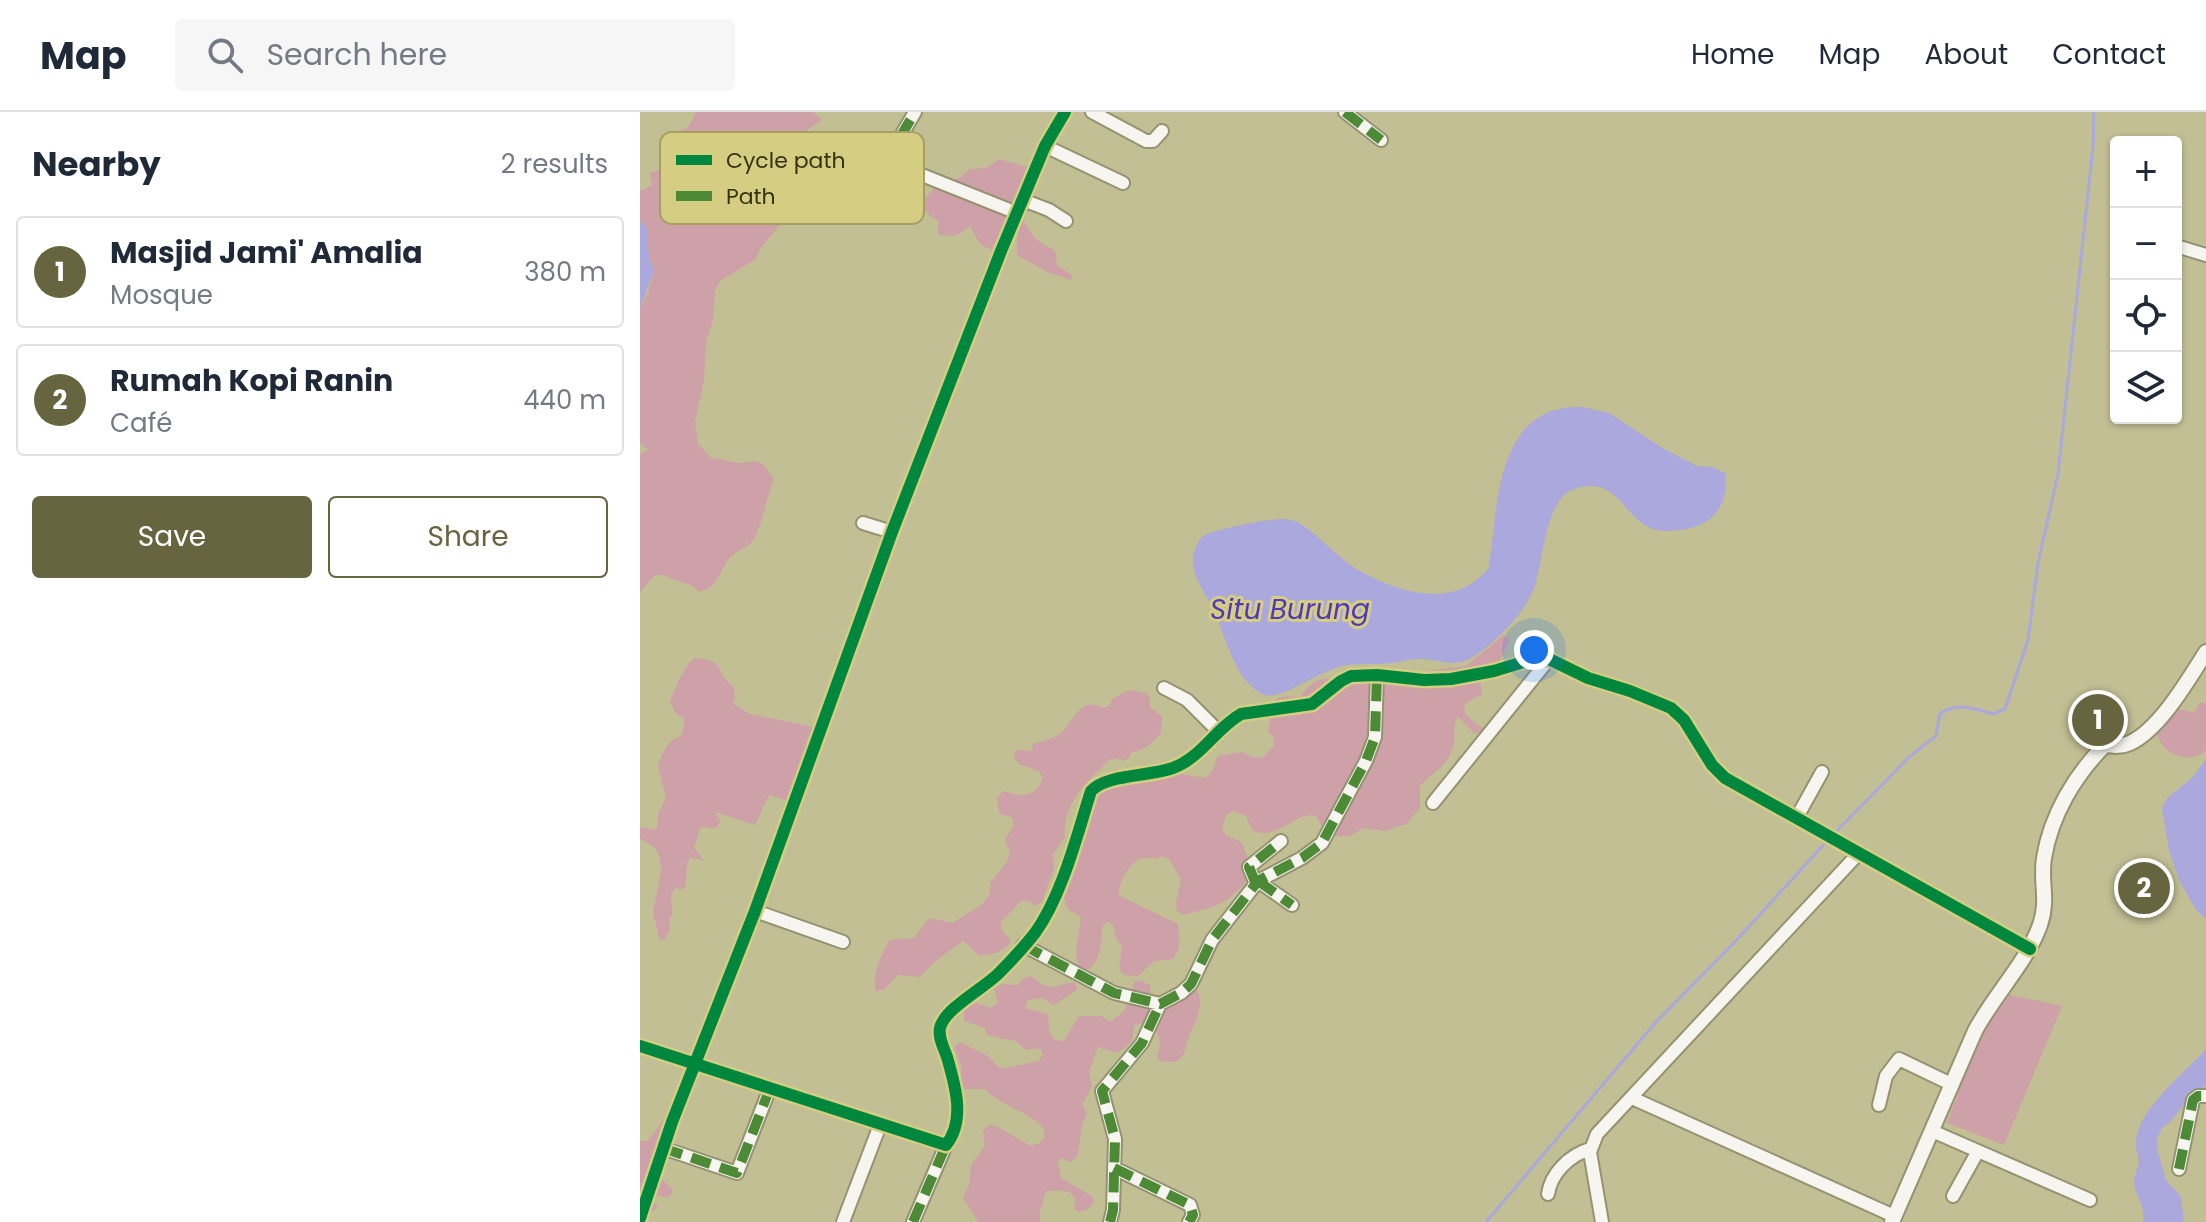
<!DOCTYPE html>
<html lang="en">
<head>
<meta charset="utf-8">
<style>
  :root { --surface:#fff; --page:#f6f6f7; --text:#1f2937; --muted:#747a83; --line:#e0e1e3; --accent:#676440 }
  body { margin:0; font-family:Poppins,sans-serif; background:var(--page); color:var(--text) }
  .controls { position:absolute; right:24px; top:24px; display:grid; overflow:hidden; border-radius:8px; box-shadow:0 2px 6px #0004 }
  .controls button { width:72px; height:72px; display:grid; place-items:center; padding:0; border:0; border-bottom:2px solid var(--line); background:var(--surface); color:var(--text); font:40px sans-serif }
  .you { position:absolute; left:894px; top:538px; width:28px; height:28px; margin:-20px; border:6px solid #fff; border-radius:50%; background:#1a73e8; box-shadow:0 0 0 12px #1a73e833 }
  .badge { display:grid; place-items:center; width:52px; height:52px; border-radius:50%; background:var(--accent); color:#fff; font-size:26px; font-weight:700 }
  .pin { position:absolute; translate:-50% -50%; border:4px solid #fff; box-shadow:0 2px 8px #0006 }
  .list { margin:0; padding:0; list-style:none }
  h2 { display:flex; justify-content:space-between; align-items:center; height:104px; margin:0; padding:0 32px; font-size:34px }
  h2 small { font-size:26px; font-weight:400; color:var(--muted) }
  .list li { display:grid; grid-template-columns:52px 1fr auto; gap:24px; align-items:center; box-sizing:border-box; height:112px; margin:0 16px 16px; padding:0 16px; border:2px solid var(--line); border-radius:8px }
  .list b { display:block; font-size:30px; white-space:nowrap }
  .list p { margin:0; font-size:26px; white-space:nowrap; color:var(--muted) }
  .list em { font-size:26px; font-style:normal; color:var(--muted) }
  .actions { display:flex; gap:16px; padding:24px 32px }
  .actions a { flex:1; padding:18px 0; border:2px solid var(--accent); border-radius:8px; text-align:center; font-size:28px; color:var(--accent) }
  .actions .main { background:var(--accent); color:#fff }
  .icon { flex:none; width:44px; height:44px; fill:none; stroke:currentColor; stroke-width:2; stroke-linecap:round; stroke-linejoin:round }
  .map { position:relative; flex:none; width:1566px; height:1110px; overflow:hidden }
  header { display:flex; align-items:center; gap:48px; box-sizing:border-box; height:112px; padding:0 40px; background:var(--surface); border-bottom:2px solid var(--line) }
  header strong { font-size:38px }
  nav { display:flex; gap:44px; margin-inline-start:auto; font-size:28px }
  .search { width:560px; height:72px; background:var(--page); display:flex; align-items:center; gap:20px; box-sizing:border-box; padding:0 28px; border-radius:8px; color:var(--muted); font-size:30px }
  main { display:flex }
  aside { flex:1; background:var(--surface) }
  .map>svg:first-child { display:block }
  .green { fill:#cea0a8 }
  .water { fill:#aaa8dc }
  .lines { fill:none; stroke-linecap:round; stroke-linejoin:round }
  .stream { stroke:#aaa8dc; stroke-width:3 }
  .minor-casing { stroke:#959271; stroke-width:16 }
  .tertiary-casing { stroke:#959271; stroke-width:18 }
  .minor { stroke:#f6f5ef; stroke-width:12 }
  .tertiary { stroke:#f6f5ef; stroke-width:14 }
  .quiet { stroke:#4c8a35; stroke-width:10; stroke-dasharray:20 10; stroke-linecap:butt }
  .cycleway-casing { stroke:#d5ce82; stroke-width:17 }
  .cycleway { stroke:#00873e; stroke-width:12 }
  .labels { text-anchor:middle; stroke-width:6; stroke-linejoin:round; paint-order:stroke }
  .water-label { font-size:28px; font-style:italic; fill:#5038bc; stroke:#d5ce82 }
  .key { fill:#d5ce82; stroke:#a5a061; stroke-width:2 }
  .key-label { font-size:22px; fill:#363313 }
</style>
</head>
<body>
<header>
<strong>Map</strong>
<div class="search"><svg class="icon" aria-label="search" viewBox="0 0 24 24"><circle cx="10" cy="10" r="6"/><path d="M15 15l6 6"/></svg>Search here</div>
<nav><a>Home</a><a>Map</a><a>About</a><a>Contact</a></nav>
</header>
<main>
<aside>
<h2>Nearby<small>2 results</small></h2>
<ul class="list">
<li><span class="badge">1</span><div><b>Masjid Jami' Amalia</b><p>Mosque</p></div><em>380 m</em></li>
<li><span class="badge">2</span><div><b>Rumah Kopi Ranin</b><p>Café</p></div><em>440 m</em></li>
</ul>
<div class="actions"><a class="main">Save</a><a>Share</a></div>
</aside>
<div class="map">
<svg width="1566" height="1110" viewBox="0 0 1566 1110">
  <rect width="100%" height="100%" fill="#c2bf95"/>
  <path class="green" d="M56,0H173L182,8L157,25L156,46L152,55L145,62L139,114L120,137L116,147L80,169L75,179L73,209L66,229L64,269L55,309L58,332L72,347C81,346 84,348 91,350C112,355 117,337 134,368C125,387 124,410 113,428C107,438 94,438 88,448C78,462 79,474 60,480C46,467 36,472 23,462L14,464L0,480V342L8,338L0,331V196L8,181L14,159L7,139V117L0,109V79L12,73L10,61L20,57L41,61L47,52L32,38L29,28L37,19L48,16Z
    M359,47L387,55C386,66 378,75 377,86C376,97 390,124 400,130C404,134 413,135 416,141C417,145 416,149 417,153L432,163L431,168L407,160L377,143V119L373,115L355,139L341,133L330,115L315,124L299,123L298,120L299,109L290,104L283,95V89L294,76L321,65L330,57L346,56Z
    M864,523L870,528L860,548L840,568L842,583C806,596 832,607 848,620L834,621L818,605C811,616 817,625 813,636C807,654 792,661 780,674V696L766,712L744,719L723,716L710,724H696L683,716L675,703C653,701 636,730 612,718L606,704L592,699L586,703L582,716L586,723L601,730L618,769H607C584,795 576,794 543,803L537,799L536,791L541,768L529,747L522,744C514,749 512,745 503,746C488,749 480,771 478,783L538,812C540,825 541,835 533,847L514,849L498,864L484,863L479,857L482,834L477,829L473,813L467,810L462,815C461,830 462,846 449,857H442C430,844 440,822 441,805L428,797L420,776L458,677L480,666L504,669L517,661L526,660L566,666L572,659L578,644L601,640L615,646L623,645L634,634V625L628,620L630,605L627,598C634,583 646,584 660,585C692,542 702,592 733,559L772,561L826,554Z
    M54,546C90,549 73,561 94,575L95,587L92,591L110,602L179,616L148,689L129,683L115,713L75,700L80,709C77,721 69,714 60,716L54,736L64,749L50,745C44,753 48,766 45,775L41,778L36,775L31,782L32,803L29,807L30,818L25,827L20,828L13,800L21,760L20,747L16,737L0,726V715L15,718L18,713V702L26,686L18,654C20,648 23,640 27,634C36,621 44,632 44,607L35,600L30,590C35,576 43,556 54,546Z
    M489,578L506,581L510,587V595L522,605L521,621C513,630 505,639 491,640L489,646L483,649L476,646L469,648C448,669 421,693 425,725L413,742L414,757L402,790L395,794L389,789H381L361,810V817L371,829C364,841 352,842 340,844L323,829L298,847L280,865L258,863L244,878L236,879C231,867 242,839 250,828L274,826L289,806L313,811C327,799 354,793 350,771L367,750L370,741L365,728L373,714V706L359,701L357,685L364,679C382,686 395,686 403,666L399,659L379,652L374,645L375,638L391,639L393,632C403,629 415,627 423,619C435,608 441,583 462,596L469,594L473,586Z
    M1560,590L1566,592V639C1546,654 1521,641 1516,619L1539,597L1554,601Z
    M391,864L403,873L411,875L434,870L438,877L414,893L402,886L388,888L385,896L408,902L409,918L414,928L424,929L439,904H461L470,910L485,898L494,870L499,868L510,873L511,893L539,874L556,876C566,896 554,909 548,928C544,938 546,945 535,950L520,949L517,944C525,927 514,904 494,914C494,929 489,934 477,941L458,935L449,960L452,975L442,993L447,1002L442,1012L438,1044L431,1050L421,1046L418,1050L421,1066L453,1085L454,1090L448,1097L438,1100L434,1096C440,1076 420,1078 406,1079L400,1100V1110H338L323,1086L329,1073L331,1053L345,1034L343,1019L349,1013L356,1014L391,1034L399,1031L405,1025L404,1017C388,999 362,995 345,977H323L318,972L322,957L314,935L320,930L348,944L358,955L366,956L399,949L403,942L400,936L386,938L375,929L347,923L345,916L324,909V900L328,893L336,891L351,896L358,891L354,876L362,872L378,873L383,867Z
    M1361,881L1422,894L1364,1033L1307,1011L1344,912Z
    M34,998L39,1000L40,1005L24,1026L16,1061L32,1077V1081L28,1085L8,1083L18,1095L0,1110V1029H7C18,1019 21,1005 34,998Z"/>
  <path class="water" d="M0,109L7,117L9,146L14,159L0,196Z
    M942,295L969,301L1024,337L1057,354L1072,355L1085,361C1089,394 1073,414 1040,418C1030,419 1019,420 1010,416C984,404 977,367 941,375C936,376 930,378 925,382C905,401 903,447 895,473C886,501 857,529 833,545C813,558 795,545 774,547C766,548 758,551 750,551C736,553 722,551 708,553C684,555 641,589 625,583C595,572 585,522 573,497C566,482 552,465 553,447C553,440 557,431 562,425C570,418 632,406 644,407C649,407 656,409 661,412C679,424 694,442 712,454C751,479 815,501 849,455C858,394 855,292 942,295Z
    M1566,647V807L1556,798L1540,770L1529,739L1522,696L1527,686L1553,665Z
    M1566,937V973L1550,986L1529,1011L1522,1016L1517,1026V1037L1526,1068L1541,1085L1544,1110H1503C1506,1094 1494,1083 1494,1068C1495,1061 1498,1056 1499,1050C1499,1044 1495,1037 1496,1031C1497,997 1545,961 1566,937Z"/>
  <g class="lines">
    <path class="stream" d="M1193,723L1269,645L1296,624L1300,602C1316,589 1335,597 1353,602L1365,597L1388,528L1398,451L1418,362L1453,35L1454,0
      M846,1110L1016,910L1093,832L1188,728"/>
    <g class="minor-casing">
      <path id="minor" d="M452,0L506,29H513L522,19
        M705,0L741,28
        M405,34L483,71
        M245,51L275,0
        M272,59L377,101
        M383,88L409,98L426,109
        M1536,134L1566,143
        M223,411L252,420
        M524,576L547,588L579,620
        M793,691L909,547
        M1157,705L1182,660
        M618,769L652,793
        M616,772L609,755L641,729
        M115,799L203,830
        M383,833L474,881L520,892L541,881L551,872L572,828L618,769L662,746L682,731L726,649L735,625L737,563
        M0,934L306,1033C326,1008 315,973 307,945C304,936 298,926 300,916C304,897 344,876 358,862C370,850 384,835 395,821C422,784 437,723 451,679C467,662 508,665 533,656C562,645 575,617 601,602L672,592L701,569L711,564L737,563L784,568L811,567L854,559L893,547H909L948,566L990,579L1031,596L1044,608L1072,653L1085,666L1390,837
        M992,986L1254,1104
        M1239,993L1246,964L1259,947L1311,972
        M1292,1019L1450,1088
        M23,1036L97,1061L130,976
        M474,1056L550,1093L553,1103L549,1110
        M1539,1057L1553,988L1558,984H1566
        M908,1082C911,1061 930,1043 950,1037
        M1313,1084L1338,1039
        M0,1106L32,1010L115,799L252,420L361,139L405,34L425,0
        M203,1110L240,1013
        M273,1110L306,1033
        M470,1110L473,1098L475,1027L462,979L502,931L520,892
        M962,1110L950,1040L957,1022L1219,741"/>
    </g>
    <g class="tertiary-casing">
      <path id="tertiary" d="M1252,1110L1335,919C1354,883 1387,850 1400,813C1409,788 1400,770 1404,746C1411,703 1435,663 1465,633C1474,634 1481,635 1490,631C1520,617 1548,568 1566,540"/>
    </g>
    <use href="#minor" class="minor"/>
    <use href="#tertiary" class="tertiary"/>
    <path class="quiet" d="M705,0L741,28
      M245,51L275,0
      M618,769L652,793
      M616,772L609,755L641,729
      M383,833L474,881L520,892L541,881L551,872L572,828L618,769L662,746L682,731L726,649L735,625L737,563
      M23,1036L97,1061L130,976
      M474,1056L550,1093L553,1103L549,1110
      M1539,1057L1553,988L1558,984H1566
      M273,1110L306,1033
      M470,1110L473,1098L475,1027L462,979L502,931L520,892"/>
    <g class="cycleway-casing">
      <path id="cycleway" d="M0,934L306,1033C326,1008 315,973 307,945C304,936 298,926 300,916C304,897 344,876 358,862C370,850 384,835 395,821C422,784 437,723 451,679C467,662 508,665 533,656C562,645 575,617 601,602L672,592L701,569L711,564L737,563L784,568L811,567L854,559L893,547H909L948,566L990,579L1031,596L1044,608L1072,653L1085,666L1390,837
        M0,1106L32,1010L115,799L252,420L361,139L405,34L425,0"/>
    </g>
    <use href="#cycleway" class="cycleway"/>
  </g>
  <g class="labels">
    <g class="water-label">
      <text x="650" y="507">Situ Burung</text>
    </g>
  </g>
  <rect x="20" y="20" width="264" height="92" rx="12" class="key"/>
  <rect x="36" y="43" width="36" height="10" fill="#00873e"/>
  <rect x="36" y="79" width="36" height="10" fill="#4c8a35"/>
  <g class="key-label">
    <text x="86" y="56">Cycle path</text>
    <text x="86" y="92">Path</text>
  </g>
</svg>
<div class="controls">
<button>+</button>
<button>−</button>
<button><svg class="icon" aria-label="locate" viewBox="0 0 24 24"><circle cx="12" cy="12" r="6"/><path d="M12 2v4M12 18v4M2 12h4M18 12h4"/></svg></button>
<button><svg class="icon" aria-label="layers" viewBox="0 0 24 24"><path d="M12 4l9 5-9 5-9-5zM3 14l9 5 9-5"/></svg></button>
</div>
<div class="you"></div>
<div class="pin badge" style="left:1458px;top:608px">1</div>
<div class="pin badge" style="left:1504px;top:776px">2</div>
</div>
</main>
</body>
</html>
